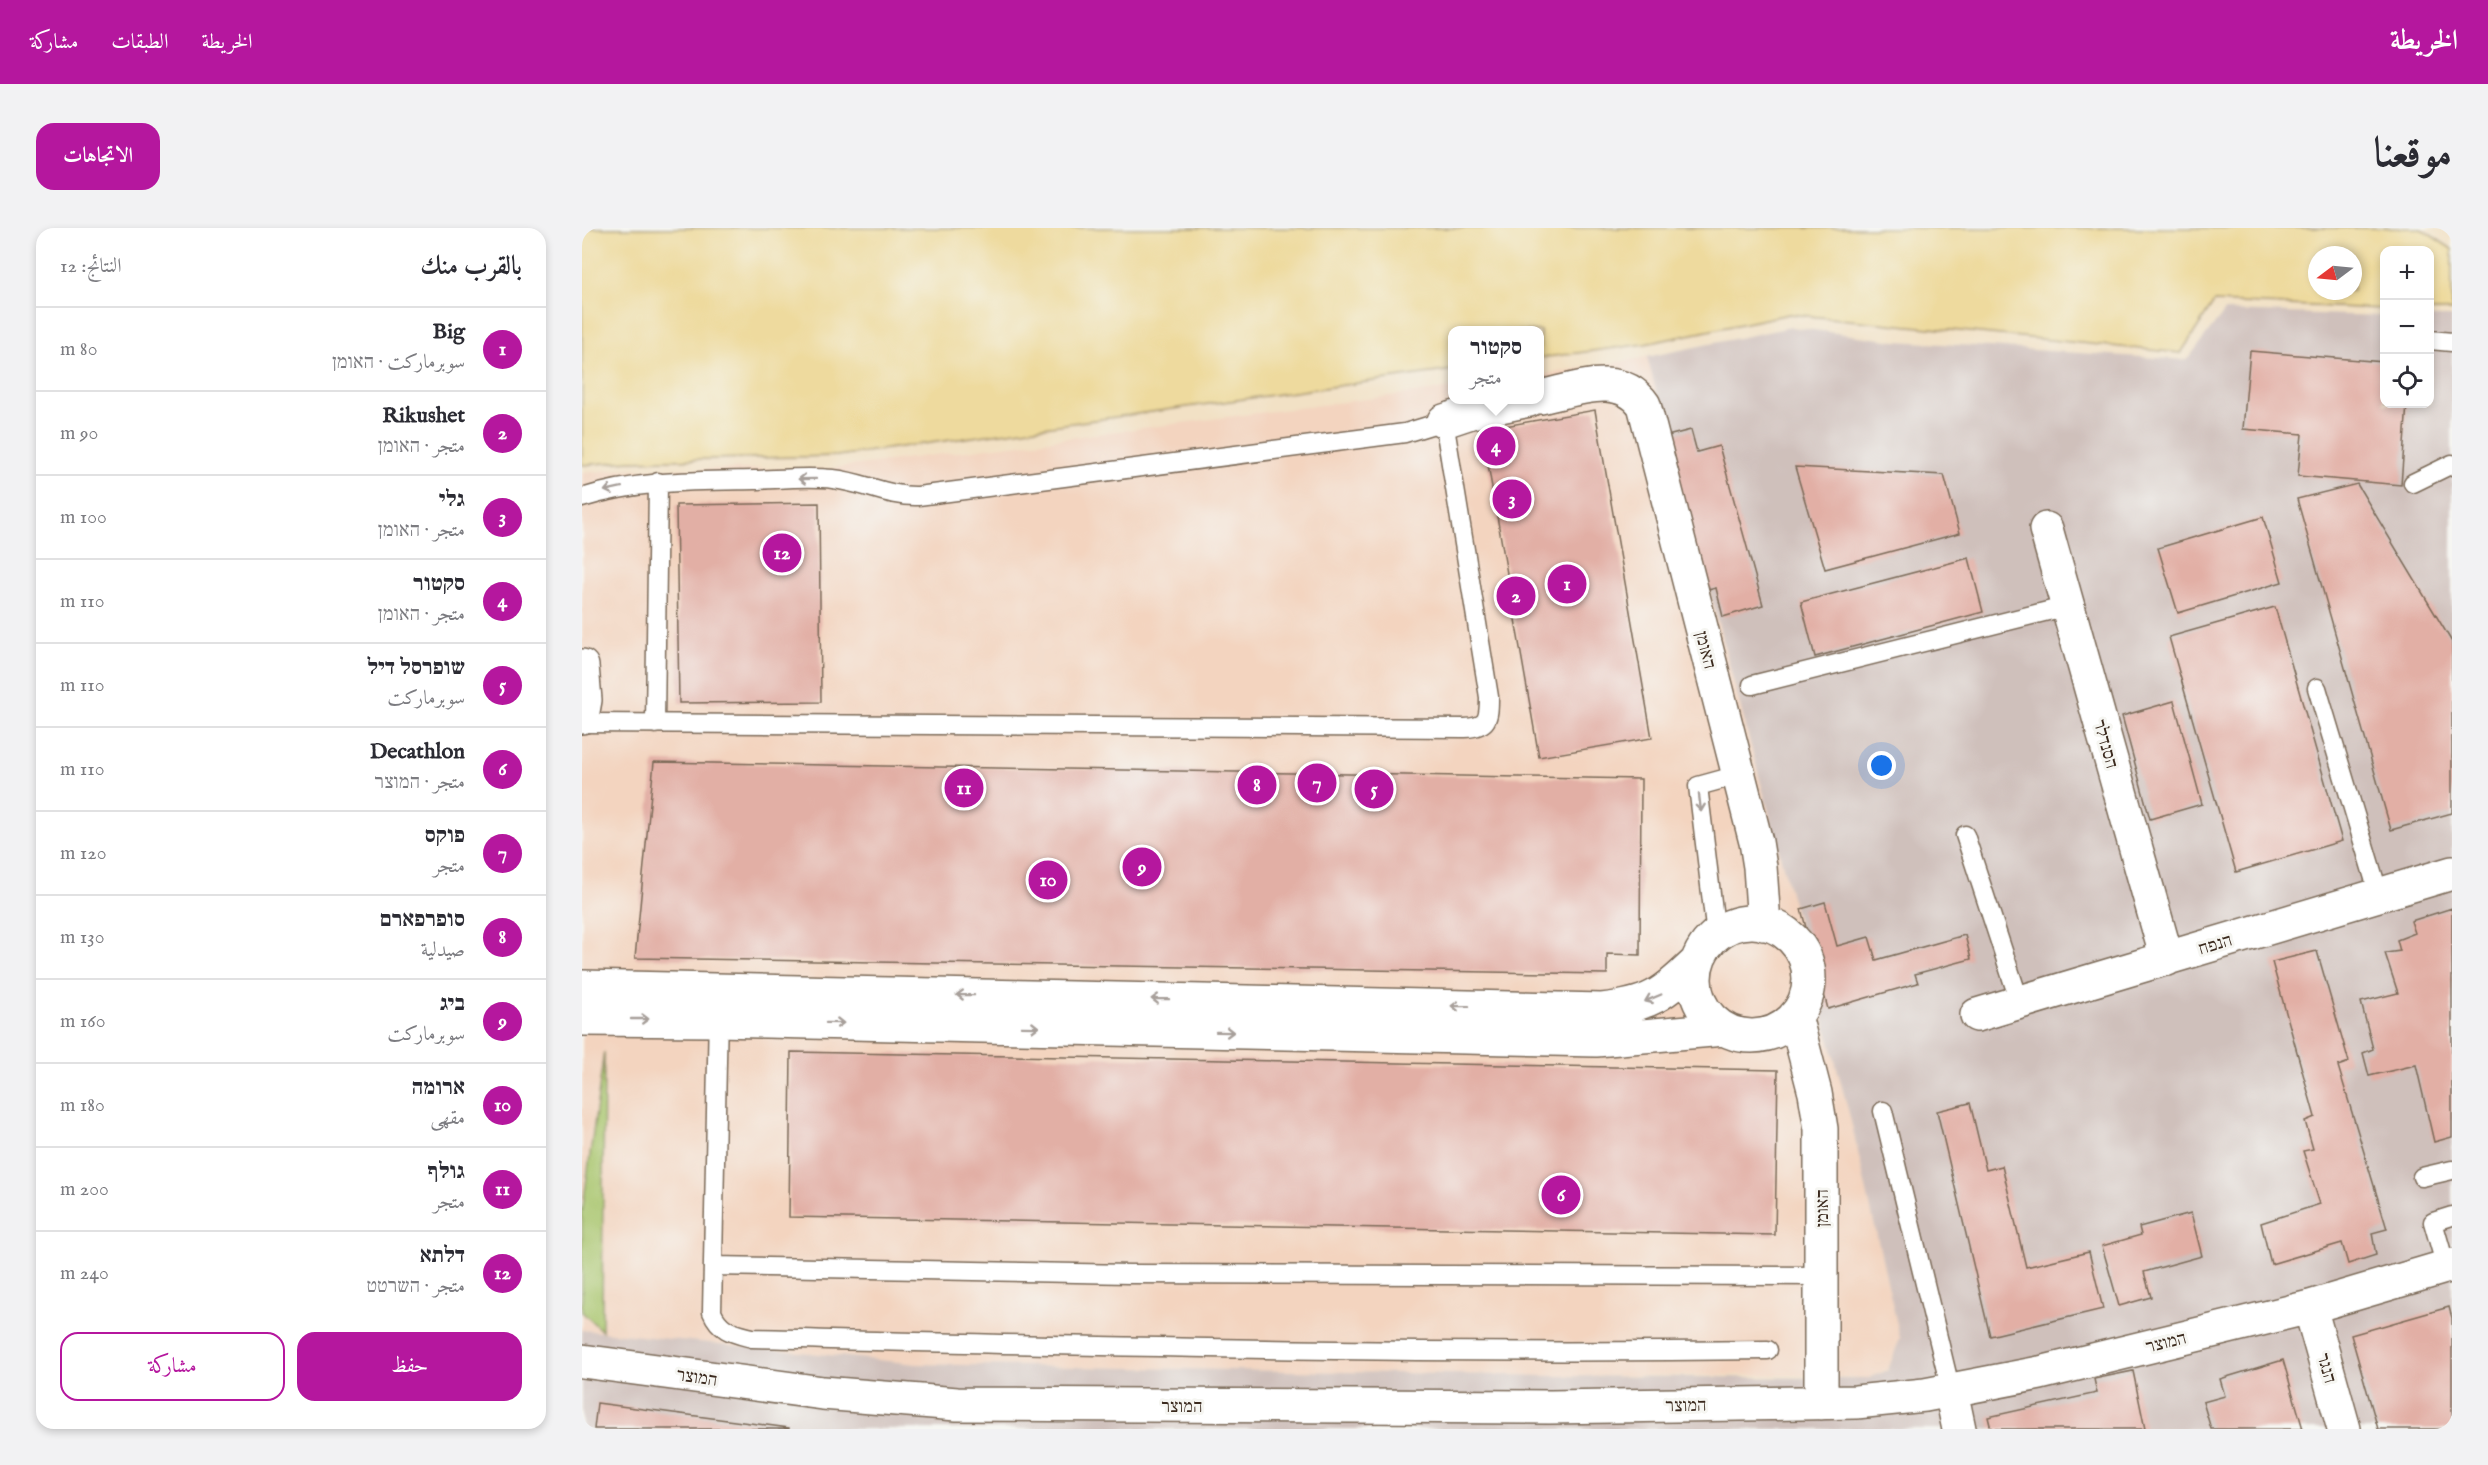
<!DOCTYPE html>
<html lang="ar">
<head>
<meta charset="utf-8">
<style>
  :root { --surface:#fff; --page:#f2f2f3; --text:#2b2b33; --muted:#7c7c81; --line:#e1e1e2; --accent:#b5179e }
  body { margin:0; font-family:"IM FELL English",Amiri,"Frank Ruhl Libre",serif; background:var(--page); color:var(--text); direction:rtl }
  .controls { position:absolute; right:18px; top:18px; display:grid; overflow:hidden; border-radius:12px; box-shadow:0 3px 9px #0003 }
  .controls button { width:54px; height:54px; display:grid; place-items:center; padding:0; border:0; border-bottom:2px solid var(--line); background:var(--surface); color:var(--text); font:30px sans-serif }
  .compass { position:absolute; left:1726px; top:18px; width:54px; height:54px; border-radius:50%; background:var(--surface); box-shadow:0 3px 9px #0003; rotate:254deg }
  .you { position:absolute; left:1300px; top:538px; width:21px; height:21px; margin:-15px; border:4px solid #fff; border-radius:50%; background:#1a73e8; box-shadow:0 0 0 9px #1a73e833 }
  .badge { display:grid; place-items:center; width:39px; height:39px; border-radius:50%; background:var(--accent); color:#fff; font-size:20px; font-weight:700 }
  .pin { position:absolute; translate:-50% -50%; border:3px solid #fff; box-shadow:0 2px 6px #0006 }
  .popup { position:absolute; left:866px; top:98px; width:96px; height:78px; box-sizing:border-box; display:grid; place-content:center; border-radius:12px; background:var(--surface); filter:drop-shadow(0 2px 4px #0005); font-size:20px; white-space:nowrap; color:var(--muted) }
  .popup b { font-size:22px; color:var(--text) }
  .popup::after { content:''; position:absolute; left:50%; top:100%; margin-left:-12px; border:12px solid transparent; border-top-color:var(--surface) }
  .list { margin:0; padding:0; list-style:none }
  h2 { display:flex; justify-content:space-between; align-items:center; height:78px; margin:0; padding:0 24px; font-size:26px }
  h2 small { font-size:20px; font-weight:400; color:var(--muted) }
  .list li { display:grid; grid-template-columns:39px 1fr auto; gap:18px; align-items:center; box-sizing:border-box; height:84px; padding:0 24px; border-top:2px solid var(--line) }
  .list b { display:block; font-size:22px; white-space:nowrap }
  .list p { margin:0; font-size:20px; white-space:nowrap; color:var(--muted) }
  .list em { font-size:20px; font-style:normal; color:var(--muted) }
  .actions { display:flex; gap:12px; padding:18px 24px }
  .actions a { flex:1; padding:14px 0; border:2px solid var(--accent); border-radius:18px; text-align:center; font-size:21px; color:var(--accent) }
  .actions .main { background:var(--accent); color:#fff }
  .icon { flex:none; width:33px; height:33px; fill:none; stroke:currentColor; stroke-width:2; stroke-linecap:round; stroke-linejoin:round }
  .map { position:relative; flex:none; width:1870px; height:1201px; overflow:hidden; direction:ltr; border-radius:18px }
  header { display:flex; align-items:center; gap:36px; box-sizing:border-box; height:84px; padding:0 30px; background:var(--accent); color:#fff }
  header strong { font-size:28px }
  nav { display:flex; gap:33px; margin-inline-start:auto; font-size:21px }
  .intro { display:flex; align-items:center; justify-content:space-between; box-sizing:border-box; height:144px; padding:0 36px }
  h1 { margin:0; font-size:42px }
  .button { padding:15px 27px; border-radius:18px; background:var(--accent); color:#fff; font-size:21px; font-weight:700 }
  main { display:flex; gap:36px; padding:0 36px }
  aside { flex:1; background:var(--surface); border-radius:18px; box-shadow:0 3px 9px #0003 }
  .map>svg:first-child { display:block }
  .built { fill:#f3d4bf }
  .industrial { fill:#cfc0bb }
  .green { fill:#a7c46b; stroke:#717744; stroke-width:1.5 }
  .sand { fill:#eeda9e; stroke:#94825e; stroke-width:1.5; fill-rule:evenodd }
  .building { fill:#e2afa5 }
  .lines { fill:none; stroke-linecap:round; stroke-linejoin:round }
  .service-casing { stroke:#7b6a58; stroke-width:21 }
  .minor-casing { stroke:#7b6a58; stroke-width:36 }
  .tertiary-casing { stroke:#7b6a58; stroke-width:36 }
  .service { stroke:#fff; stroke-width:18 }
  .minor { stroke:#fff; stroke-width:33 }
  .tertiary { stroke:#fff; stroke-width:33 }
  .oneway { stroke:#a79f9a }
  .labels { text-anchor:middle; stroke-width:6; stroke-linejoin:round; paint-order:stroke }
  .street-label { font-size:18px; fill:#3b2a1e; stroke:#f6f6f2 }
</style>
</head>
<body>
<header>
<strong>الخريطة</strong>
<nav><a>الخريطة</a><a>الطبقات</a><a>مشاركة</a></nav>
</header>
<div class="intro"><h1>موقعنا</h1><a class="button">الاتجاهات</a></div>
<main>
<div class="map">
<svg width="1870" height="1201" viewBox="0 0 1870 1201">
  <rect width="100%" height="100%" fill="#f6f6f2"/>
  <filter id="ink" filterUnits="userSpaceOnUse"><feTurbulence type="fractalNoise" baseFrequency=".0167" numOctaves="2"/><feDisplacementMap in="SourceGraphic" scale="12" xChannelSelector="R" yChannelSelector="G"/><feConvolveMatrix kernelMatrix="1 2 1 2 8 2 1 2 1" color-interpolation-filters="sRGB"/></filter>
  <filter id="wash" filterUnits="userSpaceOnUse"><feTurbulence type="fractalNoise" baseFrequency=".008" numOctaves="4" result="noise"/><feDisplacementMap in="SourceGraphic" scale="24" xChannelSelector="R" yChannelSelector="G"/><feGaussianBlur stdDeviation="1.35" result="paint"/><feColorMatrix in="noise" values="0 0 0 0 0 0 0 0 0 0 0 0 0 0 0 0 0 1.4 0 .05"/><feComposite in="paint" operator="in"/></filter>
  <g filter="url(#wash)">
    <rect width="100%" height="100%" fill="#f2e1c5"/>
    <path class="built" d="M1065,129L1268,889L1318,1110L1306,1141L1287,1150L1209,1147L971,1148L335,1136L0,1102V245L45,241H245L870,160V172H958V147Z"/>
    <path class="industrial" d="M1643,83L1802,88V176H1848V89H1870V1201H0V1102L335,1136L971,1148L1287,1150L1306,1142L1318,1110L1268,889L1065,129L1209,99L1314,113L1605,132Z"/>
    <path class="green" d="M22,824L20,1103L0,1084V986Z"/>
    <path class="sand" d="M0,0H1838L1870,21V83H1848V22H1802V81L1632,74L1599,125L1207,86L1063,116L958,130V103H870V142L255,228L47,233L0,237ZM1735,27H1771V63H1735Z"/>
    <g id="blocks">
      <path class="building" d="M1668,123L1802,134V176H1825L1819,257L1716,248L1720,206L1661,201Z
        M1013,182L1070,510L957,529L900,202Z
        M1109,202L1115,224L1137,218L1181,377L1141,389L1134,360L1111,366L1073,211Z
        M1213,239L1362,247L1378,305L1243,341Z
        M1775,256L1870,414V585L1809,602L1715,271Z
        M237,275L239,474L97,475L94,277Z
        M1681,289L1700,354L1596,385L1576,320Z
        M1387,330L1401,384L1233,429L1219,374Z
        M1693,379L1760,613L1654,644L1587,409Z
        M1592,473L1620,576L1568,591L1540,488Z
        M72,534L1059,551L1058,727L1025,726V746L53,730Z
        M1243,674L1255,718L1287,709L1294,732L1383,707L1389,731L1333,746L1336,755L1246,781L1219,681Z
        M1870,680V909L1852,914L1834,837L1787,848L1781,825L1791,821L1779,774L1816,765L1803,725L1818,723L1815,712L1833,705L1829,693Z
        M1735,723L1767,834L1756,838L1805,1001L1790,1005L1794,1027L1766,1036L1760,1015L1689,1036L1679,995L1738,976L1721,923L1731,921L1723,893L1733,889L1690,734Z
        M209,824L1196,842L1193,1007L207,989Z
        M1388,875L1404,942L1420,938L1444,1039L1507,1024L1521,1081L1408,1108L1355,883Z
        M1609,985L1620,1028L1562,1044L1569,1069L1537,1078L1520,1018L1559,1007L1557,999Z
        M1867,1079L1870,1090V1201H1796L1769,1107Z
        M1701,1132L1721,1201H1629L1621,1174L1643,1168L1638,1151Z
        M1551,1143L1563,1201H1409L1406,1189L1515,1165L1512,1151Z
        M15,1175L207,1200V1201H12Z"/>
    </g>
  </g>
  <g filter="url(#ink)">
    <use href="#blocks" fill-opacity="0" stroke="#7b6a58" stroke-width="1.5"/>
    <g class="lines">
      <g class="service-casing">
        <path id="service" d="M1848,112L1870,114
          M1831,255L1870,236
          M0,270C57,252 114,253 173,252C199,251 226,248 251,251C281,254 306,269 336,268L823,205L862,193L907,469C907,491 906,499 883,500L0,495
          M1170,457L1486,378
          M1735,460L1797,667
          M73,496L76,254
          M1383,607L1438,775
          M1134,707L1116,558L1156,547
          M136,784L130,1084C138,1103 151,1105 170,1110C509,1118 847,1127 1186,1122
          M1301,883L1369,1163
          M1840,949L1870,942
          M131,1038L548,1046L1239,1048
          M1864,1039L1851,994L1870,988"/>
      </g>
      <g class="minor-casing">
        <path id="minor" d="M958,169C993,162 1038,142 1062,177L1174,614L1178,639L1182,696
          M862,193L889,184L947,172
          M1464,301L1585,731
          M1113 751a57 57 0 1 1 114 0a57 57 0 1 1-114 0Z
          M0,759L1020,782C1070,777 1081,766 1116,733
          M1395,787L1870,645
          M1213,788L1233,865L1239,901V1175
          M0,791L135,792L1014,812L1142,801
          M1728,1079L1762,1201
          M0,1133L241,1165L375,1176L968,1179L1274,1174L1343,1167L1458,1145L1728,1079L1870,1037
          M1369,1163L1377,1201"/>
      </g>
      <g class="tertiary-casing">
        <path id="tertiary" d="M0,438L3,472L0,489"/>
      </g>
      <use href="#service" class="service"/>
      <use href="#minor" class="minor"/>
      <use href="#tertiary" class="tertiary"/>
    </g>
    <defs><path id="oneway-shaft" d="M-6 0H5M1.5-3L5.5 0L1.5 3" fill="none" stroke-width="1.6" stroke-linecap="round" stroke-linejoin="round" transform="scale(1.5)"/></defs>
    <g class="oneway">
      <use href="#oneway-shaft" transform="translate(225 251) rotate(179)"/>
      <use href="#oneway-shaft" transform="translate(31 261) rotate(168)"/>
      <use href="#oneway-shaft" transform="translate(1118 575) rotate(83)"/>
      <use href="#oneway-shaft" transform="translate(383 767) rotate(-179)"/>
      <use href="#oneway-shaft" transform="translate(1071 770) rotate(157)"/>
      <use href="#oneway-shaft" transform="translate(578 771) rotate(-179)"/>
      <use href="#oneway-shaft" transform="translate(878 778) rotate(-179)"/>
      <use href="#oneway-shaft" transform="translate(58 791)"/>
      <use href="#oneway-shaft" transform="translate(253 795) rotate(1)"/>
      <use href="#oneway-shaft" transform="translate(448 799) rotate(1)"/>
      <use href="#oneway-shaft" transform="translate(643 804) rotate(1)"/>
    </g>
  </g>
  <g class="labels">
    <g class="street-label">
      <text transform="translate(1124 422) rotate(76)" y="6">האומן</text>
      <text transform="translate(1524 516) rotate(74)" y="6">הסנדלר</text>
      <text transform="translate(1633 716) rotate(-17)" y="6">הנפח</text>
      <text transform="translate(1240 980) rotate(-90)" y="6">האומן</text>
      <text transform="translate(1584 1114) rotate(-14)" y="6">המוצר</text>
      <text transform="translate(1745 1140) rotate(74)" y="6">הנגר</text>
      <text transform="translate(115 1149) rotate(8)" y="6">המוצר</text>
      <text transform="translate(1104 1177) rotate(-1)" y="6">המוצר</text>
      <text x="600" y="1184">המוצר</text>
    </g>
  </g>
</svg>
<div class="controls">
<button>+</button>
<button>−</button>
<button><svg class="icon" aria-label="locate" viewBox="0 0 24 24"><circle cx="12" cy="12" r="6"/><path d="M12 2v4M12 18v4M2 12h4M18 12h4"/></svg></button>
</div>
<svg class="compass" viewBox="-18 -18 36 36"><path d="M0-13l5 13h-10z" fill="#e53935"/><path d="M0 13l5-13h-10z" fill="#7c7c81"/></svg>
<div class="you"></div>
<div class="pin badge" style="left:985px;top:356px">1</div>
<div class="pin badge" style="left:934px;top:368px">2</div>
<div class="pin badge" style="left:930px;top:271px">3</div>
<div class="pin badge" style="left:914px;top:218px">4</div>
<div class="popup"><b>סקטור</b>متجر</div>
<div class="pin badge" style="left:792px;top:561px">5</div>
<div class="pin badge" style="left:979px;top:967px">6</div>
<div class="pin badge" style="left:735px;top:555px">7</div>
<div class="pin badge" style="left:675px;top:557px">8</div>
<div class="pin badge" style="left:560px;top:639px">9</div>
<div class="pin badge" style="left:466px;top:652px">10</div>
<div class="pin badge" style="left:382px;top:560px">11</div>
<div class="pin badge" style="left:200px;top:325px">12</div>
</div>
<aside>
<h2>بالقرب منك<small>النتائج: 12</small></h2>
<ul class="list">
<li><span class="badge">1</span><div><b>Big</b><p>سوبرماركت · האומן</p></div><em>80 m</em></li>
<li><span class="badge">2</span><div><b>Rikushet</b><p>متجر · האומן</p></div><em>90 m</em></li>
<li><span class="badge">3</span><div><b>גלי</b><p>متجر · האומן</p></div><em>100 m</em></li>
<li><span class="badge">4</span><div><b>סקטור</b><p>متجر · האומן</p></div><em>110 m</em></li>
<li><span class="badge">5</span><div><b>שופרסל דיל</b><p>سوبرماركت</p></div><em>110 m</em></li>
<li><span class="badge">6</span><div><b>Decathlon</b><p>متجر · המוצר</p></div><em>110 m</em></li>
<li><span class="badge">7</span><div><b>פוקס</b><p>متجر</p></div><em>120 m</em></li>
<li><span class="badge">8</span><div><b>סופרפארם</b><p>صيدلية</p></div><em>130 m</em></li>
<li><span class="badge">9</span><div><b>ביג</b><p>سوبرماركت</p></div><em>160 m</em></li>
<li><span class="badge">10</span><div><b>ארומה</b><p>مقهى</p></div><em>180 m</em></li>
<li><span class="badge">11</span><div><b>גולף</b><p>متجر</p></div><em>200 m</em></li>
<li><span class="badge">12</span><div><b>דלתא</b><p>متجر · השרטט</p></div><em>240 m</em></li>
</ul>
<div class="actions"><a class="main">حفظ</a><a>مشاركة</a></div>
</aside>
</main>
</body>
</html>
